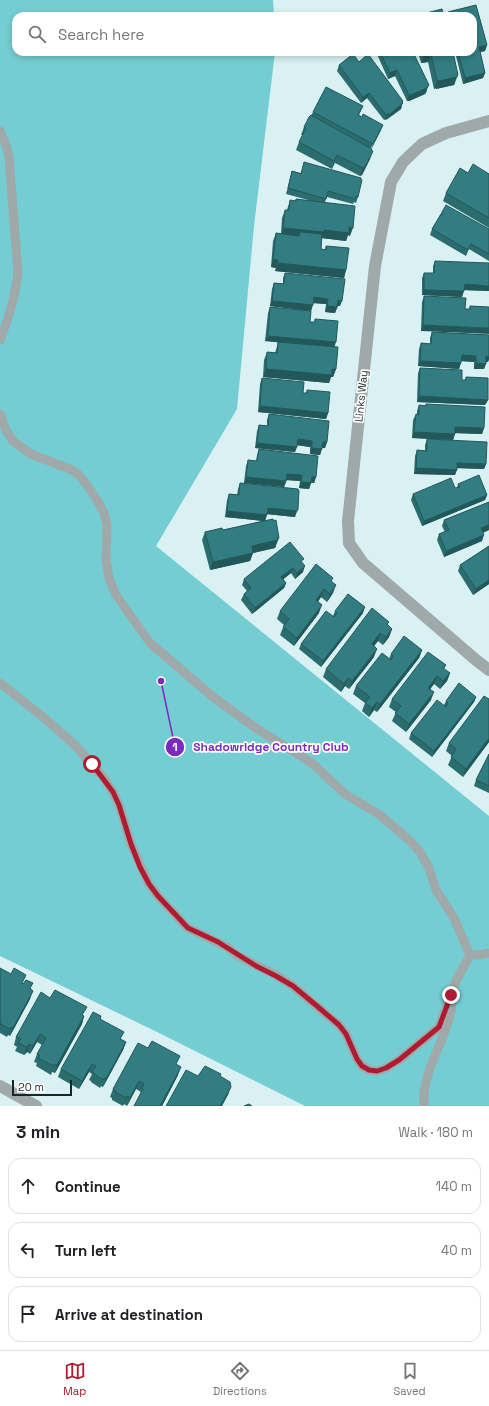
<!DOCTYPE html>
<html lang="en">
<head>
<meta charset="utf-8">
<style>
  :root { --surface:#fff; --page:#f2f2f2; --text:#202124; --muted:#757577; --line:#e0e0e0; --accent:#af1c31 }
  body { margin:0; font-family:"Space Grotesk",sans-serif; background:var(--page); color:var(--text) }
  .scale { position:absolute; left:12px; bottom:10px; width:60px; box-sizing:border-box; padding-left:4px; border:2px solid #1b2424; border-top:0; font-size:11px; line-height:14px; white-space:nowrap; color:#1b2424; -webkit-text-stroke:3px #fff; paint-order:stroke }
  .stop { position:absolute; width:12px; height:12px; margin:-9px; border:3px solid #af1c31; border-radius:50%; background:#fff }
  .stop.end { background:#af1c31; border-color:#fff; box-shadow:0 1px 4px #0008 }
  .list { margin:0; padding:0; list-style:none }
  h2 { display:flex; justify-content:space-between; align-items:center; height:52px; margin:0; padding:0 16px; font-size:17px }
  h2 small { font-size:13px; font-weight:400; color:var(--muted) }
  .list li { display:grid; grid-template-columns:26px 1fr auto; gap:12px; align-items:center; box-sizing:border-box; height:56px; margin:0 8px 8px; padding:0 8px; border:1px solid var(--line); border-radius:12px }
  .list b { display:block; font-size:15px; white-space:nowrap }
  .list em { font-size:13px; font-style:normal; color:var(--muted) }
  .icon { flex:none; width:22px; height:22px; fill:none; stroke:currentColor; stroke-width:2; stroke-linecap:round; stroke-linejoin:round }
  .map { position:relative; flex:none; width:489px; height:1106px; overflow:hidden }
  .search { position:absolute; background:var(--surface); box-shadow:0 2px 6px #0003; left:12px; right:12px; top:12px; height:44px; display:flex; align-items:center; gap:10px; box-sizing:border-box; padding:0 14px; border-radius:12px; color:var(--muted); font-size:15px }
  .sheet { height:244px; background:var(--surface) }
  nav { display:flex; justify-content:space-around; align-items:center; box-sizing:border-box; height:56px; border-top:1px solid var(--line); background:var(--surface); font-size:11px; color:var(--muted) }
  nav a { display:grid; justify-items:center; gap:2px }
  nav .on { color:var(--accent) }
  .map>svg:first-child { display:block }
  .green { fill:#74cdd2 }
  .lines { fill:none; stroke-linecap:round; stroke-linejoin:round }
  .service { stroke:#9fa9a9; stroke-width:9 }
  .minor { stroke:#9fa9a9; stroke-width:12 }
  .wall { fill:#2b6c6f }
  .shaded-wall { fill:#23585a }
  .building { fill:#327d81; stroke:#23585a }
  .route { stroke:#af1c31; stroke-width:5 }
  .labels { text-anchor:middle; stroke-width:3.5; stroke-linejoin:round; paint-order:stroke }
  .street-label { font-size:11px; fill:#1b2424; stroke:#fff }
  .leader { fill:none; stroke:#7b2cbf; stroke-width:1.5 }
  .callout-dot { fill:#7b2cbf; stroke:#fff; stroke-width:1.5 }
  .mark-label { font-size:12px; text-anchor:middle; font-weight:bold; fill:#fff }
  .callout-label { font-size:12px; text-anchor:middle; font-weight:bold; fill:#7b2cbf; stroke:#fff; stroke-width:3.5; stroke-linejoin:round; paint-order:stroke }
</style>
</head>
<body>
<div class="map">
<svg width="489" height="1106" viewBox="0 0 489 1106">
  <rect width="100%" height="100%" fill="#d9f1f2"/>
  <path class="green" d="M0,0H273L274,16H16V52H275L254,226L237,409L156,546L489,816V1106H305L153,1030L0,956Z"/>
  <g class="lines">
    <path class="service" d="M0,131L6,145L9,157L18,273C15,297 9,318 0,340
      M0,414L6,430L13,441L31,454L72,470L79,475L86,484L97,500L104,513L107,525L106,559L109,578L116,595L150,643L212,696L257,729L296,753L313,764L345,794L380,815L409,840L420,852L429,868L436,890L454,918L470,955H479L489,953
      M0,683L43,717L75,745L104,778L113,792L119,805L131,844L149,884L158,896L181,921L188,928L227,947L238,956L276,975L293,986L339,1025L346,1034L357,1059L362,1066L369,1070L377,1071L386,1068L399,1060L439,1027L451,995C451,1000 452,1006 451,1011C445,1043 421,1072 424,1106
      M451,995L456,981L470,955"/>
    <path class="minor" d="M489,121L446,133L422,144L403,162L391,182L375,266L348,521L349,543L363,563L476,660L489,670
      M0,1086L36,1106"/>
  </g>
  <path class="wall" d="M476,5L487,45L485,51L480,52L485,73L483,78L463,84L455,52H473V16H447L448,12Z
    M376,52H413L427,91L425,94L409,101H407L395,76L388,79Z
    M418,52H453L455,83L454,85L436,89V88L434,89L428,62L421,63Z
    M359,62L403,101L401,109L386,120V119L384,120L367,98L361,103L337,71L339,65Z
    M363,106L359,115L381,130L371,148L370,159L362,175L360,176L335,163L332,169L296,150L299,142L303,135H301L304,127L311,116L313,112Z
    M304,162L358,197L356,203L354,202L353,204L327,197L325,202L350,236L348,235L346,241L322,238L321,249L325,250L326,246L346,270L344,278L275,271L276,268L271,267L273,241L276,233L281,234L282,218L285,210H287L290,200L295,201L296,199L312,201L286,194L292,171L301,173Z
    M468,173L489,174V228L443,201L446,193Z
    M442,212L489,229V261L469,249L466,256L430,235L432,229Z
    M435,261L489,291L464,290L462,297L422,295V278L424,273H433V266Z
    M285,273L340,306H338L335,313L325,312L326,304L313,303L311,311L270,306L272,289L274,283L283,284V278Z
    M424,296L465,309H469L470,306L489,307L421,331L422,302Z
    M270,307L310,322H314L315,319L334,347L336,369L333,377H331L329,383L263,377L264,360L267,352L275,353L276,350L278,342L265,341L268,313Z
    M432,332L489,335V359L488,362H486L484,369H474V362L461,361L459,369L418,366L419,349L421,343L430,344V338Z
    M420,368L462,380H465L466,377L488,400L485,405L417,402L418,373Z
    M262,378L303,393H306L307,390L328,413L326,419L258,412L260,384Z
    M426,404L484,428L482,434L455,433L453,440L412,438L413,420L416,414L417,415V411L419,405L425,406Z
    M269,414L327,442L325,448H322L320,455L310,454V447L297,445L295,452L255,448L257,431L259,425L267,426V420Z
    M427,439L486,464L484,469L457,468L455,475L414,474L415,456L417,450L425,451V445Z
    M259,449L316,477L314,483H311L309,489L299,488L300,481L287,480L284,487L244,483L246,466L248,460L256,461L257,455Z
    M240,483L295,517L267,514L265,520L276,546L275,548L253,553L250,561L210,570L202,540L205,532L223,530L263,521L225,517L227,500L229,494L237,495L238,489Z
    M458,484L487,495L485,500L422,526L411,500L413,494L455,488H457Z
    M489,502V530L483,533L482,541L444,557L437,540L439,534L445,532L442,526L444,520Z
    M489,546V584L473,595L458,571L460,565Z
    M303,563V572L295,579L291,573L283,579L286,583L284,588L252,614L241,600L244,594L247,591L242,585L244,579Z
    M333,578L331,581L333,593L327,602L321,597L318,602L319,613L294,646L280,635L284,625L277,619L280,611Z
    M335,611L363,613L321,667L299,649L301,644L333,616Z
    M388,625L392,629L389,637L383,645L378,641L374,646V657L349,689L345,686L341,692L323,677L326,669Z
    M422,650L419,658L377,712L374,710L369,717L362,711L365,703L353,694L356,686L389,659L391,654Z
    M446,665L444,669L450,673L447,681L440,689L434,684L430,689L431,700L406,732L392,721L396,712L389,707L392,699Z
    M476,697L474,702L432,757L409,739L411,733L444,705L446,701Z
    M489,742L463,777L448,765L452,756L446,751L449,743Z
    M489,754V793L474,786L476,780Z
    M0,968L23,984L31,989L30,999L10,1036L8,1035L7,1037L0,1033Z
    M83,1016H84L82,1024L55,1073L52,1072L51,1075L36,1066L37,1063L34,1062L37,1054L42,1045L37,1042L30,1054L27,1052L24,1055L15,1051L17,1047L14,1045L16,1037Z
    M101,1016L100,1019L121,1039L126,1042L123,1050L103,1087L101,1086L100,1088L91,1082V1081L89,1080L92,1074L89,1072L79,1089L58,1077L61,1069Z
    M177,1065L178,1075L162,1106H134L141,1092L136,1089L127,1106L124,1104L123,1106L112,1100V1098L110,1097L113,1089Z"/>
  <path class="shaded-wall" d="M487,45L485,51L477,53L479,47Z
    M431,54L428,62L421,63L424,55Z
    M397,70L395,76L388,79L390,73Z
    M485,73L483,78L463,84L465,78Z
    M458,75L454,85L436,89L439,81Z
    M439,80L436,88L434,89L437,81Z
    M429,85L425,94L409,101H407L409,95Z
    M369,93L367,98L361,103L363,97Z
    M403,101L401,109L386,120L389,115Z
    M388,113L386,119L384,120L386,115Z
    M383,125L381,130L371,150L373,144Z
    M373,151L370,159L362,175L360,176L363,168Z
    M349,227L353,228L350,236L348,235L346,241L321,238L300,232L298,238L281,236L283,228L324,230Z
    M273,259L278,260L276,268L271,267Z
    M278,263L346,270L344,278L275,271Z
    M465,284L489,286V291L462,290Z
    M424,290L464,291L462,297L422,295Z
    M314,297L328,299L326,304L312,303Z
    M338,300L342,301L340,306H336Z
    M272,301L313,305L311,311L270,306Z
    M327,306L337,307L335,313L325,312Z
    M423,325L489,328V334L421,331Z
    M268,336L336,342L334,348L265,341Z
    M462,355L476,356L474,362L460,361Z
    M486,356L489,357V359L488,362H484Z
    M420,361L461,363L459,369L418,366Z
    M476,363L486,364L484,369H474Z
    M266,369H336L333,377H331L329,383L263,377Z
    M419,396L488,400L485,405L417,402Z
    M260,406L328,413L326,419L258,412Z
    M455,427L484,428L482,434L453,433Z
    M414,432L455,434L453,440L412,438Z
    M298,439L312,441L310,447L296,445Z
    M323,442H327L325,448H321Z
    M257,443L297,447L295,452L255,448Z
    M312,448L322,449L320,455L310,454Z
    M457,463L486,464L484,469L455,468Z
    M416,468L457,470L455,475L414,474Z
    M287,474L302,475L300,481L285,480Z
    M246,477L286,481L284,487L244,483Z
    M312,477H316L314,483H310Z
    M301,482L311,483L309,489L299,488Z
    M487,495L485,500L422,526L424,521Z
    M268,508L298,509L295,517L266,514Z
    M227,511L267,515L265,521L225,517Z
    M489,525V530L479,534L481,528Z
    M484,535L482,541L444,557L446,551Z
    M279,538L275,548L249,554L252,546Z
    M253,553L250,561L210,570L213,562Z
    M305,566L303,572L295,579L297,573Z
    M293,568L291,573L279,583L281,577Z
    M489,580V584L473,595L476,589Z
    M286,583L284,588L252,614L255,608Z
    M336,585L333,593L327,602L330,594Z
    M324,589L321,597L313,608L316,600Z
    M322,605L319,613L294,646L297,638Z
    M365,607L363,613L321,667L323,661Z
    M392,629L389,637L383,645L386,637Z
    M380,633L378,641L369,652L372,644Z
    M377,649L374,657L349,689L352,681Z
    M422,650L419,658L377,712L380,704Z
    M450,673L447,681L440,689L443,681Z
    M437,676L434,684L425,696L428,688Z
    M348,678L345,686L341,692L344,684Z
    M434,692L431,700L406,732L409,724Z
    M476,697L474,702L432,757L434,751Z
    M377,702L374,710L369,717L372,708Z
    M489,738V742L463,777L466,769Z
    M33,991L30,999L10,1036L13,1028Z
    M84,1016L82,1024L55,1073L57,1065Z
    M40,1034L37,1042L30,1054L33,1046Z
    M126,1042L123,1050L103,1087L106,1079Z
    M29,1044L27,1052L24,1055L27,1047Z
    M92,1064L89,1072L79,1089L82,1081Z
    M181,1067L178,1075L162,1106H160Z
    M139,1081L136,1089L127,1106L130,1098Z
    M231,1087L228,1095L222,1106H220Z"/>
  <path class="building" d="M476,5L487,45L479,47L485,73L465,78L458,52H473V16H449L448,12Z
    M442,9L444,16H415Z
    M380,52H413L429,85L427,87V88L411,95H409L397,70L390,73Z
    M423,52H453L458,75L457,76V77L439,81V80L437,81L431,54L424,55Z
    M353,54L359,62L368,54L403,101L402,102L403,103L389,115L388,113L386,115L369,93L363,97L339,65Z
    M326,87L363,106L358,115L362,117L363,114L383,125L373,144L313,112Z
    M311,115L372,149L371,150L373,151L365,167L363,168L337,155L334,161L299,142L306,128L304,127L309,117Z
    M304,162L361,178V180H362L358,197L356,196L355,199L328,191L326,199L288,188L292,171L301,174Z
    M473,164L489,174V218L446,193L460,168L468,173Z
    M296,199L355,206L353,228L349,227V233L324,230V232L283,228L285,210H289L290,200L296,201Z
    M446,205L489,229V254L471,244L468,250L432,229L441,214L442,215V212Z
    M300,232L322,234L321,249L326,250V246L349,248L346,270L278,263V260L273,259L276,233L299,236Z
    M435,261L489,263V286L465,284L464,291L424,290V273H434Z
    M285,273L345,279L342,301L338,300L337,307L327,306L328,299L314,297L313,305L272,301L274,283L284,284Z
    M424,296L466,298L465,309H470V306L489,307V328L423,325Z
    M270,307L311,311L310,322H315V319L338,321L336,342L268,336Z
    M432,332L489,335V357L486,356V364L476,363V356L462,355L461,363L420,361L421,343L431,344Z
    M278,342L338,347L336,369H332V375L266,369L267,352L277,353Z
    M420,368L462,370V380H466V377L488,378V400L419,396Z
    M262,378L304,382L303,393H307V390L330,392L328,413L260,406Z
    M426,404L485,407L484,428L455,427V434L414,432L416,414L419,415V405L426,406Z
    M269,414L329,421L327,442H323L322,449L312,448V441L298,439L297,447L257,443L259,425L268,426Z
    M427,439L487,442L486,464L457,463V470L416,468L417,450L427,451Z
    M259,449L318,456L316,477H312L311,483L301,482L302,475L287,474L286,481L246,477L248,460L257,461Z
    M479,475L487,495L424,521L413,494L451,478L455,488L460,487L458,484Z
    M240,483L298,489L299,491L298,509L297,511L268,508L267,515L227,511L229,494L239,495Z
    M489,502V525L481,528L484,535L446,551L439,534L449,530L444,520Z
    M273,519L274,521L276,520L279,538H277L278,540L252,546L253,553L213,562L205,532L222,528L223,530Z
    M290,542L304,559L301,561L305,566L297,573L293,568L281,577L286,583L255,608L244,594L251,588L244,579Z
    M489,546V580L476,589L460,565Z
    M316,564L333,578L331,581L336,585L330,594L324,589L316,600L322,605L297,638L283,627L289,619L280,611Z
    M348,594L365,607L323,661L301,644L326,611L334,617L337,613L335,611Z
    M372,608L389,622L387,624L392,629L386,637L380,633L372,644L377,649L352,681L348,678L344,684L326,669Z
    M404,636L422,650L380,704L377,702L372,708L365,703L370,697L356,686L382,653L391,660L393,656L391,654Z
    M428,652L446,665L443,668L450,673L443,681L437,676L428,688L434,692L409,724L395,713L401,706L392,699Z
    M459,683L476,697L434,751L411,733L437,700L446,707L448,703L446,701Z
    M484,696L489,699V738L466,769L451,757L456,749L449,743Z
    M489,754V786L476,780Z
    M0,968L11,974L14,968L26,975L22,983L23,984L26,980L33,983L30,988L33,991L13,1028L11,1027L10,1029L0,1024L1,1021H0Z
    M55,990L87,1007L82,1015L84,1016L57,1065L55,1064L54,1066L38,1058L40,1056L37,1054L46,1038L40,1034L33,1046L29,1044L27,1047L18,1043L21,1039L16,1037L41,992L50,998Z
    M93,1012L101,1016L100,1019L124,1032L120,1039L126,1042L106,1079L104,1078L103,1080L94,1074V1073L92,1072L96,1066L92,1064L82,1081L61,1069Z
    M152,1041L180,1056L176,1064L181,1067L160,1106H134L143,1089L142,1088L144,1084L139,1081L130,1098L127,1096L126,1098L115,1092V1090L113,1089L138,1043L148,1048Z
    M205,1066L221,1074L220,1076L230,1082L231,1087L220,1106H166L186,1070L198,1076Z
    M249,1104L252,1106H244Z"/>
  <g class="lines">
    <path class="route" d="M92,764L113,792L119,805L131,844L140,867L149,884L158,896L188,928L218,942L256,966L276,976L293,986L317,1006L339,1025L346,1034L357,1059L362,1066L369,1070L377,1071L386,1068L399,1060L439,1027L451,995"/>
  </g>
  <g class="labels">
    <g class="street-label">
      <text transform="translate(361 396) rotate(-84)" y="4">Links Way</text>
    </g>
  </g>
  <path class="leader" d="M161 681L175 747"/>
  <g class="callout-dot">
    <circle cx="161" cy="681" r="4"/>
    <circle cx="175" cy="747" r="10"/>
  </g>
  <g class="mark-label">
    <text x="175" y="751">1</text>
  </g>
  <g class="callout-label">
    <text x="271" y="751">Shadowridge Country Club</text>
  </g>
</svg>
<div class="scale">20 m</div>
<div class="stop" style="left:92px;top:764px"></div>
<div class="stop end" style="left:451px;top:995px"></div>
<div class="search"><svg class="icon" aria-label="search" viewBox="0 0 24 24"><circle cx="10" cy="10" r="6"/><path d="M15 15l6 6"/></svg>Search here</div>
</div>
<section class="sheet">
<h2>3 min<small>Walk · 180 m</small></h2>
<ul class="list">
<li><svg class="icon" aria-label="ahead" viewBox="0 0 24 24"><path d="M12 20V5M6 11l6-6 6 6"/></svg><div><b>Continue</b></div><em>140 m</em></li>
<li><svg class="icon" aria-label="left" viewBox="0 0 24 24"><path d="M17 20v-9H6M10 6l-5 5 5 5"/></svg><div><b>Turn left</b></div><em>40 m</em></li>
<li><svg class="icon" aria-label="arrive" viewBox="0 0 24 24"><path d="M6 21V4h12l-3 4 3 4H6"/></svg><div><b>Arrive at destination</b></div></li>
</ul>
</section>
<nav>
<a class="on"><svg class="icon" aria-label="map" viewBox="0 0 24 24"><path d="M3 6l6-2 6 2 6-2v14l-6 2-6-2-6 2zM9 4v14M15 6v14"/></svg>Map</a>
<a><svg class="icon" aria-label="directions" viewBox="0 0 24 24"><path d="M12 3l9 9-9 9-9-9zM9 14v-3h6M13 9l2 2-2 2"/></svg>Directions</a>
<a><svg class="icon" aria-label="saved" viewBox="0 0 24 24"><path d="M7 4h10v16l-5-4-5 4z"/></svg>Saved</a>
</nav>
</body>
</html>
